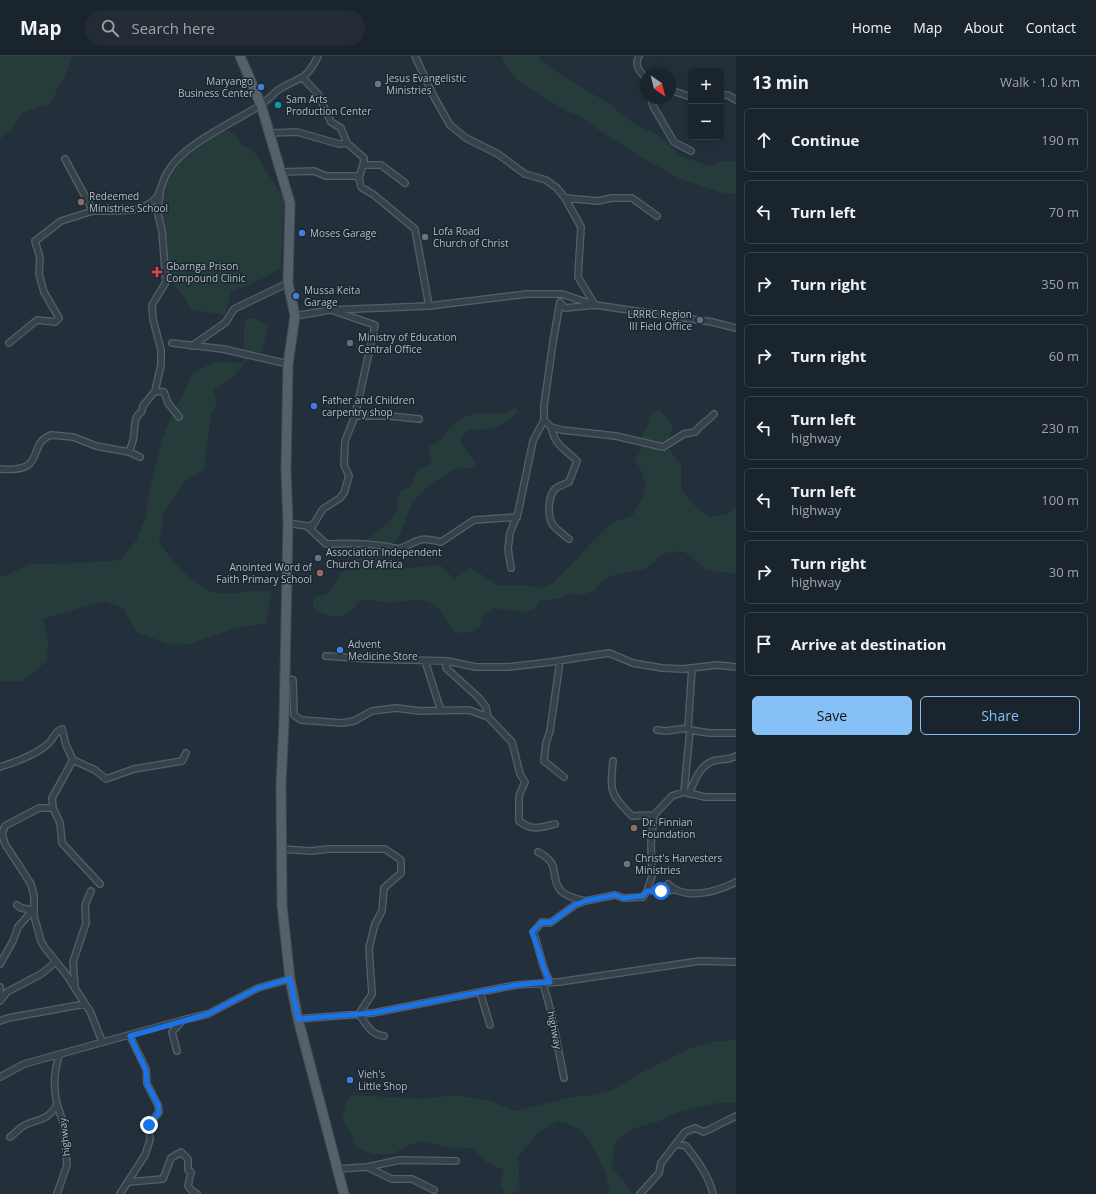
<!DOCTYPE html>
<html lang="en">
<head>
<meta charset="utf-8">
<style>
  :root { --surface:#1a242c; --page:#232c34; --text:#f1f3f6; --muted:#9fa4a9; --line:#384148; --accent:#87c0f6 }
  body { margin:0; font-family:"Open Sans",sans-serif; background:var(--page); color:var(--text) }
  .controls { position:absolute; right:12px; top:12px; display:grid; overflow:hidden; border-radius:6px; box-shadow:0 2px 10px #0003 }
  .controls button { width:36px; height:36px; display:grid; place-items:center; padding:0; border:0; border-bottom:1px solid var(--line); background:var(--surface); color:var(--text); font:20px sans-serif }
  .compass { position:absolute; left:640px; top:12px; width:36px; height:36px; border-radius:50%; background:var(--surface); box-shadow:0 2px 10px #0003; rotate:145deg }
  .stop { position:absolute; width:12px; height:12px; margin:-9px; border:3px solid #1a73e8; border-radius:50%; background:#fff }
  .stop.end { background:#1a73e8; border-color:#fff; box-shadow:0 1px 4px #0008 }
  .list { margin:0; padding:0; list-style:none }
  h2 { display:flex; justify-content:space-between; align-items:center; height:52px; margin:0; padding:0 16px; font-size:17px }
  h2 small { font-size:13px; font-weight:400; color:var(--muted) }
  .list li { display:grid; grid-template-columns:26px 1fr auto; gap:12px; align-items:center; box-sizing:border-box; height:64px; margin:0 8px 8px; padding:0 8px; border:1px solid var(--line); border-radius:6px }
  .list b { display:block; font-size:15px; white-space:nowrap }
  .list p { margin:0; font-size:13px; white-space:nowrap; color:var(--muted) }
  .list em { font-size:13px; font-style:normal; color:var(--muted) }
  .actions { display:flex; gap:8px; padding:12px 16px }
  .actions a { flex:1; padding:9px 0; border:1px solid var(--accent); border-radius:6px; text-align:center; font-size:14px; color:var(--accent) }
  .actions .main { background:var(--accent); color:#111 }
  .icon { flex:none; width:22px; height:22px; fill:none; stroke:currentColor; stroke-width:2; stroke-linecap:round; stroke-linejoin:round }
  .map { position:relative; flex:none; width:736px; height:1138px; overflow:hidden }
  header { display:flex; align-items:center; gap:24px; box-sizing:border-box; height:56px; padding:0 20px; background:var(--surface); border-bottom:1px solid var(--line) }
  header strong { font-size:19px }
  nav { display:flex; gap:22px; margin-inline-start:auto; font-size:14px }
  .search { width:280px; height:36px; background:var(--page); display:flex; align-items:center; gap:10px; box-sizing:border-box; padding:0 14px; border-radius:22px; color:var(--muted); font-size:15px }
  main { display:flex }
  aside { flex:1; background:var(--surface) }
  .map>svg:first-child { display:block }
  .green { fill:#253c3b }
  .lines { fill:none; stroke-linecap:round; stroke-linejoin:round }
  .minor-casing { stroke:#555f69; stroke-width:8 }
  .primary-casing { stroke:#404b54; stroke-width:11 }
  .minor { stroke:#36424b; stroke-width:5.5 }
  .primary { stroke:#54616b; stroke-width:9 }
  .route { stroke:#1a73e8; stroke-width:5 }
  .worship-dot { fill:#6b7280; stroke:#1c2630; stroke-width:1.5 }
  .shop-dot { fill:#3f7fe0; stroke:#1c2630; stroke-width:1.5 }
  .culture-dot { fill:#0f9aa8; stroke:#1c2630; stroke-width:1.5 }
  .education-dot { fill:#8d6e63; stroke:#1c2630; stroke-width:1.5 }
  .health-dot { fill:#e0444e; stroke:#1c2630; stroke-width:1.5 }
  .service-dot { fill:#5c6f8a; stroke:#1c2630; stroke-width:1.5 }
  .labels { text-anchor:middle; stroke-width:3; stroke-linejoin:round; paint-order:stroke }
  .poi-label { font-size:10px; fill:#b2bcc7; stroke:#1c2630; text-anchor:start }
  .street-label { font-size:10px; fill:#b2bcc7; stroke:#1c2630 }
</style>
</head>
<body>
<header>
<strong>Map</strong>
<div class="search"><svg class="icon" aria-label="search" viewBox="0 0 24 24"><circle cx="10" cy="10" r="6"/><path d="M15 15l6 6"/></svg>Search here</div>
<nav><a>Home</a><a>Map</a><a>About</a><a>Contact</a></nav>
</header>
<main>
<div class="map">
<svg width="736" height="1138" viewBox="0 0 736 1138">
  <rect width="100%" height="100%" fill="#23303b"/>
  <path class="green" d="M0,0H72L66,17L50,48L22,57L11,74L0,83Z
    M502,0H538L543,6L567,23L608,47L634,68L652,76L666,85L680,100L709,110L720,106L736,105V138L723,137L680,123L643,102L603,77L578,59L568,56L518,25L505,8Z
    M222,72C233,75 238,80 242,90L252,93L283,141L284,149L281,212L258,225L231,236L225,259L189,253C190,241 174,233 170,223C164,211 164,197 162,184C154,123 174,103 222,72Z
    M246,262L255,263L269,271L261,296L247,305L233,321L213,334L217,346L211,358L204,414L185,425L164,456L159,487C175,506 198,539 225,538C243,537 252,533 271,536L267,567L233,573L189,588L172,589L138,577L122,551L104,545L43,563L48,582L47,605L23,625H0V519L6,520L29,508L84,507L121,504L137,483L146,460L151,427L163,381L174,353L183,339L193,316L216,306L244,307V270Z
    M514,352L518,354C509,370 486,375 469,374L462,380L460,386L476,408L471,412L460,411L452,414L427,431L412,447L399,480L385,498L393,511L406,512L440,509L454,523L470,511L498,529H525L539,533L553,527L611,467L632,460C646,436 651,429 635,404L641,394L642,379L648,370L652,356L659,353L673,369L667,390L681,409V434L695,450L709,461L728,458L736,449V519L732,517L717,516L703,512L691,500L682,495L665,497L645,513L614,519L603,524L595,534L579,540L570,537L560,542L540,545L534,554L521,556L494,552L482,561L480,571L472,576L456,577C446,569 443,552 431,547C416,540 400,548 385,546C377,545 369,542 361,545C356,547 354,553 350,556C338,564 324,560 313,552V544L316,540L325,539L336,526L340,516L356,512L352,502L369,482L390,465L396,456L399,437L411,430L417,415L432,407L429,391L442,383L450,372L466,360L479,357L506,358Z
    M736,984V1047H718L681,1055L659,1065L631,1073L615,1086L612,1111L633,1138H610C609,1120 594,1086 580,1074C575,1070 564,1067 557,1065L537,1077L518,1102L520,1134L511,1138H506L500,1129L504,1114L486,1106L472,1092L453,1093L422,1085L405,1091L393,1098H373L355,1091L353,1081L342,1063L347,1046L352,1039L423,1043L455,1039L491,1045L514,1055L572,1041L592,1039L611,1035L639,1018L688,993L712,986Z"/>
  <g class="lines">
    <g class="minor-casing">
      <path id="minor" d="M415,0L433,39L450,69L466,82L498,98L525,118L546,124L557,132L565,142L581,171L578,221L595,249L565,252L560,246L553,286L544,350V364L551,371L562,374L616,380L663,391L684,378L695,376C701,368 708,365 714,358
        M639,0C634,9 639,15 646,22
        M303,22L318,38L331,66L341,72L347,87L364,102C364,109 361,114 359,122
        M670,34L691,41
        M721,39H728L736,44
        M651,42L653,50L674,86L691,95
        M270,77L297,76L339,88L347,87
        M65,103L93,155C110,154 133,157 147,149C163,141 159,130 167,117C173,106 184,96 194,89C215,74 238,63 259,50C266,46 272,39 278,34C298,21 306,26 318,0
        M364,109H381L405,127
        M282,116L314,115L326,120H355L359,122L361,131L374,139L415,173L429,250
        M565,142L598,145L612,142H632L657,160
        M295,260L330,254L429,250L527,238H562L595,249L712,266L736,272
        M9,287L37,264L55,266L59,262L44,236L39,218L40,202L35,185L61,165L93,155
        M172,287L223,293L288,308
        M192,290L226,266L234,253L288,227
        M155,335L161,309V294L153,263L152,249L166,226L162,175L157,154L160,139
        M355,360H389L419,363
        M551,371C556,391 563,391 577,405L569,426C565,428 559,430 555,433C548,441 547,460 553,469C557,474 564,479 569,483
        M129,396C131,390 134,384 134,378C135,368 134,361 142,355L143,350L155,335L164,336L168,347L179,361
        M0,413C49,417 25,389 51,379L73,381L96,390L129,396L140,401
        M288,467L307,470L326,488C351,487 374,487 399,493C420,485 416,480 441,486L474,464L517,461
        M307,470L313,469L323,453L340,442L344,437L349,420L344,409L345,385L355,360L375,269L334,255
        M511,512L508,493L510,477L518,457L533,385L544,364
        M326,600L370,603L447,605L476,611H508L551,606L609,597L633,607L662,612L683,613L717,609L736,611
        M425,605L441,655
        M447,605L446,612L479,642L486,651L488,661L512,686L520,718L525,726L519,740V765C532,775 540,772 555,768
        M560,605L550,675L546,687L544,705L564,721
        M285,622L293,624L294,659L301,664L342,667L354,665L372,655L396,652L420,655L469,654L488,661
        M688,672L692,612
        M657,674L666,675L688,672L690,674L684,736L705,741H736
        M690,674L709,677H736
        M73,704L95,714L106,723L134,713L182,705L186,697
        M0,711C16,706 36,699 49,687C54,682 55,675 62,673L66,689L73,704L52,742L53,752L60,767L62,787L100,828
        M689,738C695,724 700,707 717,704C724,703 729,704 736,700
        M53,752H39L5,770L2,778L5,788L31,828L34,840V860L41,885L45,892L66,918L85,948
        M654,759L672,740L684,736
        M281,793L311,795L329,793H385L401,804V817L384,832L382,855L375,868L369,892L372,938L359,958C366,968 371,979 384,980
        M538,796C563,809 548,819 561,835C567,841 577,843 585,845
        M668,828C685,845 716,836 736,826
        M647,835L674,834
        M17,849L21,852L33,854
        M0,908L13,885L18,871L33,854
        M550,926C541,910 540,893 533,876L542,866L550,867L575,849L585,845L615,839L624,842L643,841L647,835L652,820L651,788L654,759L632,760C610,737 610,737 613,705
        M543,927L551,956L564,1022
        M0,931V940
        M75,931L73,906L86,867L85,849L91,835
        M480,936L490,969
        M0,945L7,936L41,918L56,906
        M298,963L373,957L516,929L559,926L700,905L736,906
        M0,965L8,962L85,948L90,955L101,983L104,986
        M177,995L172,976L183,964L208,958L258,932L290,923
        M0,1021L24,1008L183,964
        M10,1081C15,1078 19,1072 25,1069C40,1062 48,1065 57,1048C53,1031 54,1016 59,1000
        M676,1088L686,1090C697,1104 709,1120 713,1138
        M369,1112L392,1123H412L434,1134
        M337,1113L367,1111L400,1104L456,1105
        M129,1126L163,1123L171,1102L181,1096L188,1103V1114L191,1116L188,1130L192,1135L197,1138
        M57,1138L67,1109L64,1069L57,1048
        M120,1138L145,1099L150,1084L149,1069L159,1056L158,1049L147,1028L146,1013L130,980
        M640,1138L659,1117L661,1107L685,1076L695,1072L704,1076L736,1060"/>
    </g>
    <g class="primary-casing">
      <path id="primary" d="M240,0L261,49L290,147L288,227L295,260L288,308L286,413L288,467L284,666L281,728L282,849L290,923L298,963L344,1138"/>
    </g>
    <use href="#minor" class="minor"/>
    <use href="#primary" class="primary"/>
  </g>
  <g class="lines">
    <path class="route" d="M149,1069L159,1056L158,1049L147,1028L146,1014L130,980L208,958L258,932L290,923L298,963L373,957L516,929L550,926C541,910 540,893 532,876L542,866L550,867L575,849L585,845L615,839L624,842L643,840L647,835H661"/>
  </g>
  <g class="worship-dot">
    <circle cx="378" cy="28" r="4"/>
    <circle cx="425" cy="181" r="4"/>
    <circle cx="318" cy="502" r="4"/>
    <circle cx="627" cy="808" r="4"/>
  </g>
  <g class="shop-dot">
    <circle cx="261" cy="31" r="4"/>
    <circle cx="302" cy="177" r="4"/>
    <circle cx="296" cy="240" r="4"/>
    <circle cx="314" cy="350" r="4"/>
    <circle cx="340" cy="594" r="4"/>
    <circle cx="350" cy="1024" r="4"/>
  </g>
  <circle class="culture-dot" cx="278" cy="49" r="4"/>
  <g class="education-dot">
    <circle cx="81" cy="146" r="4"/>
    <circle cx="320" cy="517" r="4"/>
    <circle cx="634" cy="772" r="4"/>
  </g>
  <path class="health-dot" d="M155 210h4v4h4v4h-4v4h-4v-4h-4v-4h4z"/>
  <g class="service-dot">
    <circle cx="700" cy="264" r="4"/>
    <circle cx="350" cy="287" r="4"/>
  </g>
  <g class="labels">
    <g class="poi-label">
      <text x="386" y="26">Jesus Evangelistic<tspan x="386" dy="12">Ministries</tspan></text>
      <text x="253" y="29" text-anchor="end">Maryango<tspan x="253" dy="12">Business Center</tspan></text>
      <text x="286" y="47">Sam Arts<tspan x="286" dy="12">Production Center</tspan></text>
      <text x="89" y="144">Redeemed<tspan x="89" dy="12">Ministries School</tspan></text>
      <text x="433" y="179">Lofa Road<tspan x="433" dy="12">Church of Christ</tspan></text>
      <text x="310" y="181">Moses Garage</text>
      <text x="166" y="214">Gbarnga Prison<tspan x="166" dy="12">Compound Clinic</tspan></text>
      <text x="304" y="238">Mussa Keita<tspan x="304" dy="12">Garage</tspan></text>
      <text x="692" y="262" text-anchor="end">LRRRC Region<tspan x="692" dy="12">III Field Office</tspan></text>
      <text x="358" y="285">Ministry of Education<tspan x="358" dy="12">Central Office</tspan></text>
      <text x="322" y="348">Father and Children<tspan x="322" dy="12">carpentry shop</tspan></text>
      <text x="326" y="500">Association Independent<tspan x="326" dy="12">Church Of Africa</tspan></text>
      <text x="312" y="515" text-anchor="end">Anointed Word of<tspan x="312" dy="12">Faith Primary School</tspan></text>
      <text x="348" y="592">Advent<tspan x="348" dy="12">Medicine Store</tspan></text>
      <text x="642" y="770">Dr. Finnian<tspan x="642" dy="12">Foundation</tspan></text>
      <text x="635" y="806">Christ's Harvesters<tspan x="635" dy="12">Ministries</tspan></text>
      <text x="358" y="1022">Vieh's<tspan x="358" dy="12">Little Shop</tspan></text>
    </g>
    <g class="street-label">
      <text transform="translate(555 974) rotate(79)" y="4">highway</text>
      <text transform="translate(64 1081) rotate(-96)" y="4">highway</text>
    </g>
  </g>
</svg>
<div class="controls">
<button>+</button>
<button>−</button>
</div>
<svg class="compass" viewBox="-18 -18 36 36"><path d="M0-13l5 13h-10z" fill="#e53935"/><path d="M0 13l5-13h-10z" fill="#9fa4a9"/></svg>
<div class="stop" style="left:661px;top:835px"></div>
<div class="stop end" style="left:149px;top:1069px"></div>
</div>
<aside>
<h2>13 min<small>Walk · 1.0 km</small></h2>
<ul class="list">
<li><svg class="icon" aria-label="ahead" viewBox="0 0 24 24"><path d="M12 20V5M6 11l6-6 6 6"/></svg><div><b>Continue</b></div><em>190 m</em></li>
<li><svg class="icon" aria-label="left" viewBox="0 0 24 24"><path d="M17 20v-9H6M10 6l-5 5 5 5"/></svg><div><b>Turn left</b></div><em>70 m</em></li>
<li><svg class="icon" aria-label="right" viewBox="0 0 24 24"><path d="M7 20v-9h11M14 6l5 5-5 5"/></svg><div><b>Turn right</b></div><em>350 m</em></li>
<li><svg class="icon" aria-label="right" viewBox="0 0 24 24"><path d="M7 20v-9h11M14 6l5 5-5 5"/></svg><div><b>Turn right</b></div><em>60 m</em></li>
<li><svg class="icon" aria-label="left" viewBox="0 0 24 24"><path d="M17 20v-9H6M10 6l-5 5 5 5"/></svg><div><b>Turn left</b><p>highway</p></div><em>230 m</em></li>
<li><svg class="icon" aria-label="left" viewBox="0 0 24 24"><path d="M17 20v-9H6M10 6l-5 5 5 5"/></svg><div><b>Turn left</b><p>highway</p></div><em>100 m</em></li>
<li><svg class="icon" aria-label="right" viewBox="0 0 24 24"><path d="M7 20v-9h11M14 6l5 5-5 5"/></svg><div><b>Turn right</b><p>highway</p></div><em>30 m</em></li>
<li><svg class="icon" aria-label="arrive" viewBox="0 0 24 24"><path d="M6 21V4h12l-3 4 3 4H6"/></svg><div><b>Arrive at destination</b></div></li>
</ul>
<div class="actions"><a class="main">Save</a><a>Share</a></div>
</aside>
</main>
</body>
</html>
